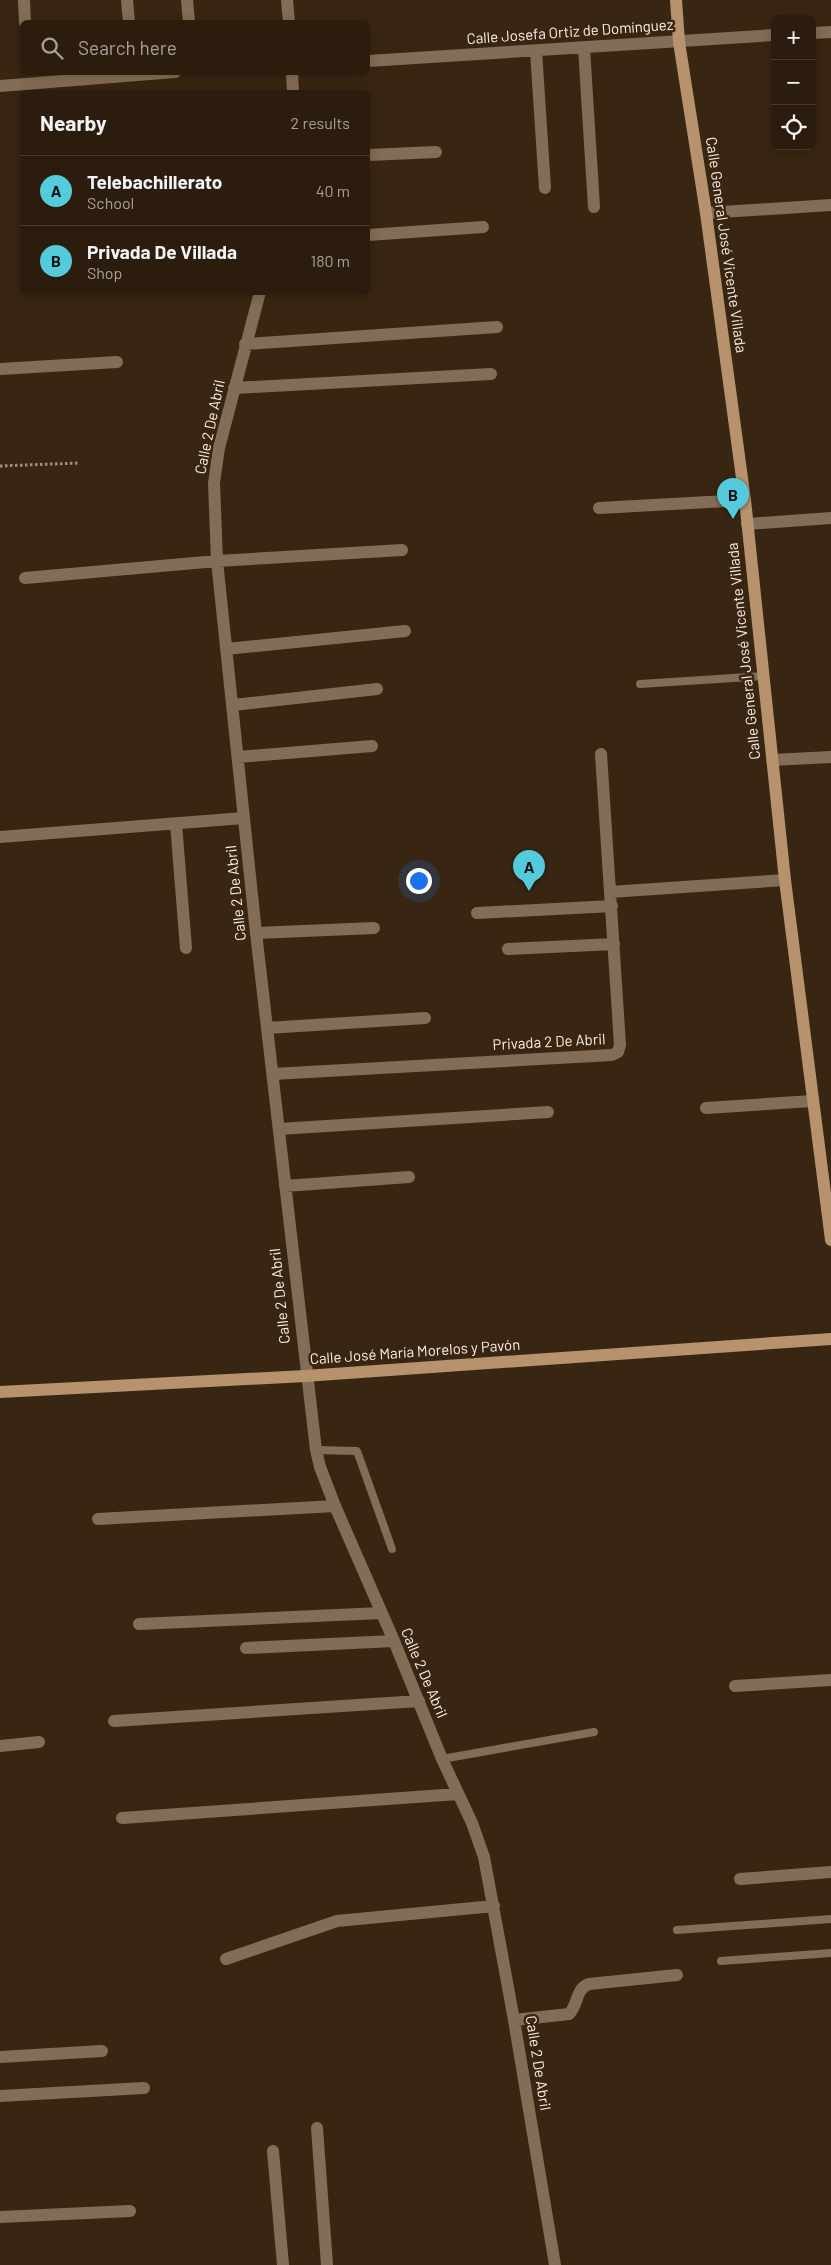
<!DOCTYPE html>
<html lang="en">
<head>
<meta charset="utf-8">
<style>
  :root { --surface:#2b1c0e; --page:#332517; --text:#f1f3f6; --muted:#a6a19e; --line:#473a2e; --accent:#53cbdc }
  body { margin:0; font-family:Barlow,sans-serif; background:var(--page); color:var(--text) }
  .controls { position:absolute; right:15px; top:15px; display:grid; overflow:hidden; border-radius:8px; box-shadow:0 2px 12px #0003 }
  .controls button { width:45px; height:45px; display:grid; place-items:center; padding:0; border:0; border-bottom:1px solid var(--line); background:var(--surface); color:var(--text); font:25px sans-serif }
  .you { position:absolute; left:418px; top:880px; width:18px; height:18px; margin:-12px; border:4px solid #fff; border-radius:50%; background:#1a73e8; box-shadow:0 0 0 8px #1a73e833 }
  .badge { display:grid; place-items:center; width:32px; height:32px; border-radius:50%; background:var(--accent); color:#111; font-size:16px; font-weight:700 }
  .pin { position:absolute; translate:-50% -41px; filter:drop-shadow(0 1px 2px #0008) }
  .pin::after { content:''; position:absolute; top:26px; width:18px; height:15px; background:inherit; clip-path:polygon(0 0,100% 0,50% 100%) }
  .list { margin:0; padding:0; list-style:none }
  h2 { display:flex; justify-content:space-between; align-items:center; height:65px; margin:0; padding:0 20px; font-size:21px }
  h2 small { font-size:16px; font-weight:400; color:var(--muted) }
  .list li { display:grid; grid-template-columns:32px 1fr auto; gap:15px; align-items:center; box-sizing:border-box; height:70px; padding:0 20px; border-top:1px solid var(--line) }
  .list b { display:block; font-size:19px; white-space:nowrap }
  .list p { margin:0; font-size:16px; white-space:nowrap; color:var(--muted) }
  .list em { font-size:16px; font-style:normal; color:var(--muted) }
  .icon { flex:none; width:28px; height:28px; fill:none; stroke:currentColor; stroke-width:2; stroke-linecap:round; stroke-linejoin:round }
  .map { position:relative; flex:none; width:831px; height:2265px; overflow:hidden }
  .search { position:absolute; background:var(--surface); box-shadow:0 2px 12px #0003; left:20px; top:20px; width:350px; height:55px; display:flex; align-items:center; gap:12px; box-sizing:border-box; padding:0 18px; border-radius:8px; color:var(--muted); font-size:19px }
  .panel { position:absolute; background:var(--surface); box-shadow:0 2px 12px #0003; left:20px; top:90px; width:350px; height:205px; border-radius:8px }
  .map>svg:first-child { display:block }
  .lines { fill:none; stroke-linecap:round; stroke-linejoin:round }
  .path { stroke:#9f8f7f; stroke-width:3; stroke-dasharray:2.5 2.5; stroke-linecap:butt }
  .lane { stroke:#846d56; stroke-width:8 }
  .street { stroke:#846d56; stroke-width:12 }
  .secondary { stroke:#b6926d; stroke-width:12 }
  .labels { text-anchor:middle; stroke-width:5; stroke-linejoin:round; paint-order:stroke }
  .street-label { font-size:15px; fill:#fbeee2; stroke:#392612 }
</style>
</head>
<body>
<div class="map">
<svg width="831" height="2265" viewBox="0 0 831 2265">
  <rect width="100%" height="100%" fill="#392612"/>
  <g class="lines">
    <path class="path" d="M0,466L79,463"/>
    <path class="lane" d="M640,684L764,676
      M316,1450L357,1451L392,1549
      M442,1759L594,1732
      M677,1930L831,1919
      M721,1961L831,1953"/>
    <path class="street" d="M24,0L25,22
      M127,0L129,22
      M187,0L189,22
      M287,0L289,22
      M812,33L831,32
      M584,48L594,207
      M536,51L545,188
      M368,61L775,35
      M292,72L293,92
      M0,86L175,72
      M368,155L436,152
      M706,213L831,205
      M368,235L483,227
      M260,292L219,448L214,483L217,561L256,933L316,1450L320,1467L335,1506L394,1641L442,1759L472,1823L484,1857L514,2020L555,2265
      M245,344L497,327
      M0,369L117,362
      M234,388L491,374
      M599,508L745,500
      M747,524L831,518
      M25,578L217,561L402,550
      M226,649L405,631
      M233,705L377,689
      M239,757L372,746
      M772,760L831,757
      M176,824L186,948
      M0,837L244,818
      M610,892L785,880
      M477,913L612,906
      M256,933L374,928
      M508,949L614,944
      M267,1028L425,1018
      M273,1074L612,1055L618,1052L620,1045L601,754
      M706,1108L812,1101
      M279,1129L548,1112
      M285,1186L409,1177
      M98,1519L335,1506
      M139,1624L381,1613
      M246,1648L394,1641
      M735,1686L831,1680
      M114,1721L419,1701
      M0,1746L39,1742
      M122,1818L458,1794
      M740,1879L831,1872
      M226,1959L337,1921L494,1906
      M514,2020L569,2014C579,2004 575,1989 589,1984L677,1975
      M0,2057L102,2051
      M0,2096L144,2088
      M317,2128L327,2265
      M273,2151L283,2265
      M0,2217L130,2211"/>
    <path class="secondary" d="M676,0L679,42L706,213L745,500L785,880L831,1240
      M0,1392L305,1376L831,1339"/>
  </g>
  <g class="labels">
    <g class="street-label">
      <text transform="translate(570 32) rotate(-4)" y="5">Calle Josefa Ortiz de Domínguez</text>
      <text transform="translate(726 245) rotate(82)" y="5">Calle General José Vicente Villada</text>
      <text transform="translate(210 427) rotate(-78)" y="5">Calle 2 De Abril</text>
      <text transform="translate(744 651) rotate(-96)" y="5">Calle General José Vicente Villada</text>
      <text transform="translate(236 893) rotate(-96)" y="5">Calle 2 De Abril</text>
      <text transform="translate(549 1042) rotate(-3)" y="5">Privada 2 De Abril</text>
      <text transform="translate(280 1296) rotate(-96)" y="5">Calle 2 De Abril</text>
      <text transform="translate(415 1352) rotate(-4)" y="5">Calle José María Morelos y Pavón</text>
      <text transform="translate(424 1673) rotate(67)" y="5">Calle 2 De Abril</text>
      <text transform="translate(538 2063) rotate(81)" y="5">Calle 2 De Abril</text>
    </g>
  </g>
</svg>
<div class="controls">
<button>+</button>
<button>−</button>
<button><svg class="icon" aria-label="locate" viewBox="0 0 24 24"><circle cx="12" cy="12" r="6"/><path d="M12 2v4M12 18v4M2 12h4M18 12h4"/></svg></button>
</div>
<div class="you"></div>
<div class="pin badge" style="left:529px;top:891px">A</div>
<div class="pin badge" style="left:733px;top:519px">B</div>
<div class="search"><svg class="icon" aria-label="search" viewBox="0 0 24 24"><circle cx="10" cy="10" r="6"/><path d="M15 15l6 6"/></svg>Search here</div>
<section class="panel">
<h2>Nearby<small>2 results</small></h2>
<ul class="list">
<li><span class="badge">A</span><div><b>Telebachillerato</b><p>School</p></div><em>40 m</em></li>
<li><span class="badge">B</span><div><b>Privada De Villada</b><p>Shop</p></div><em>180 m</em></li>
</ul>
</section>
</div>
</body>
</html>
